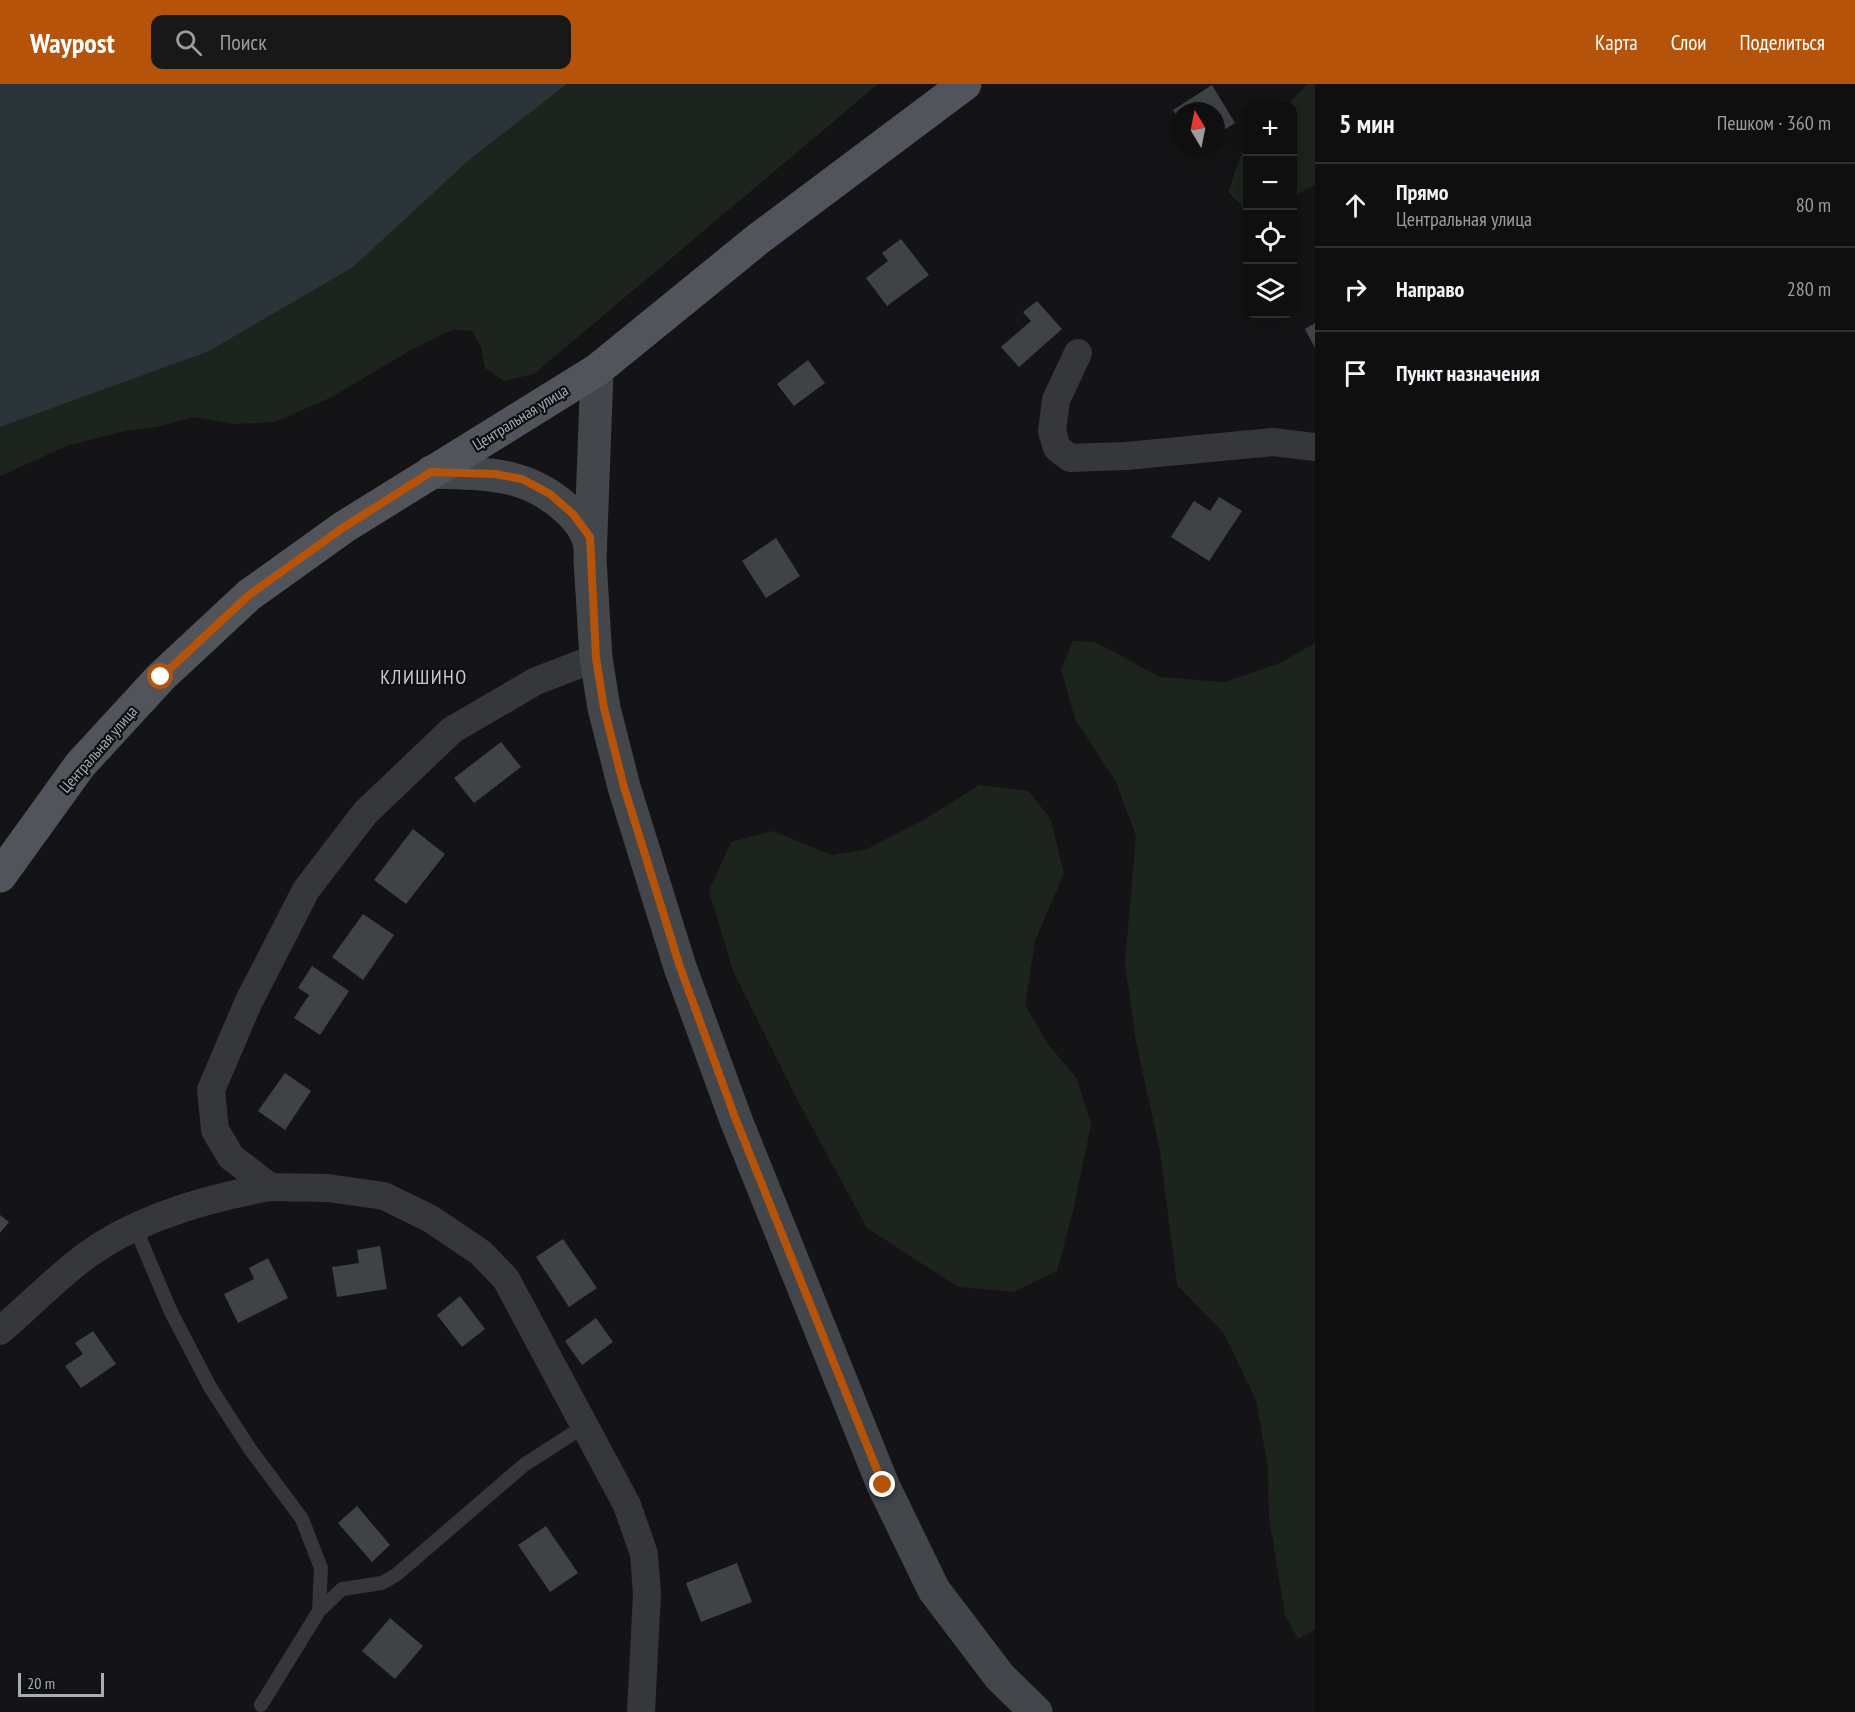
<!DOCTYPE html>
<html lang="ru">
<head>
<meta charset="utf-8">
<style>
  :root { --surface:#0f0f10; --page:#181819; --text:#f1f3f6; --muted:#9b9c9f; --line:#2f2f30; --accent:#b45309 }
  body { margin:0; font-family:"PT Sans Narrow",sans-serif; background:var(--page); color:var(--text) }
  .controls { position:absolute; right:18px; top:18px; display:grid; overflow:hidden; border-radius:12px; box-shadow:0 3px 15px #0003 }
  .controls button { width:54px; height:54px; display:grid; place-items:center; padding:0; border:0; border-bottom:2px solid var(--line); background:var(--surface); color:var(--text); font:30px sans-serif }
  .compass { position:absolute; left:1171px; top:18px; width:54px; height:54px; border-radius:50%; background:var(--surface); box-shadow:0 3px 15px #0003; rotate:350deg }
  .scale { position:absolute; left:18px; bottom:15px; width:86px; box-sizing:border-box; padding-left:6px; border:3px solid #a6adb6; border-top:0; font-size:16px; line-height:21px; white-space:nowrap; color:#a6adb6; -webkit-text-stroke:4px #0f0f11; paint-order:stroke }
  .stop { position:absolute; width:18px; height:18px; margin:-14px; border:4px solid #b45309; border-radius:50%; background:#fff }
  .stop.end { background:#b45309; border-color:#fff; box-shadow:0 2px 6px #0008 }
  .list { margin:0; padding:0; list-style:none }
  h2 { display:flex; justify-content:space-between; align-items:center; height:78px; margin:0; padding:0 24px; font-size:26px }
  h2 small { font-size:20px; font-weight:400; color:var(--muted) }
  .list li { display:grid; grid-template-columns:39px 1fr auto; gap:18px; align-items:center; box-sizing:border-box; height:84px; padding:0 24px; border-top:2px solid var(--line) }
  .list b { display:block; font-size:22px; white-space:nowrap }
  .list p { margin:0; font-size:20px; white-space:nowrap; color:var(--muted) }
  .list em { font-size:20px; font-style:normal; color:var(--muted) }
  .icon { flex:none; width:33px; height:33px; fill:none; stroke:currentColor; stroke-width:2; stroke-linecap:round; stroke-linejoin:round }
  .map { position:relative; flex:none; width:1315px; height:1628px; overflow:hidden }
  header { display:flex; align-items:center; gap:36px; box-sizing:border-box; height:84px; padding:0 30px; background:var(--accent); color:#fff }
  header strong { font-size:28px }
  nav { display:flex; gap:33px; margin-inline-start:auto; font-size:21px }
  .search { width:420px; height:54px; background:var(--page); display:flex; align-items:center; gap:15px; box-sizing:border-box; padding:0 21px; border-radius:12px; color:var(--muted); font-size:22px }
  main { display:flex }
  aside { flex:1; background:var(--surface) }
  .map>svg:first-child { display:block }
  .green { fill:#1c241d }
  .water { fill:#2b3439 }
  .building { fill:#404346 }
  .lines { fill:none; stroke-linecap:round; stroke-linejoin:round }
  .lane { stroke:#35373b; stroke-width:14 }
  .street { stroke:#35373b; stroke-width:28 }
  .secondary { stroke:#43464b; stroke-width:33 }
  .primary { stroke:#51545a; stroke-width:33 }
  .route { stroke:#b45309; stroke-width:8 }
  .labels { text-anchor:middle; stroke-width:4.5; stroke-linejoin:round; paint-order:stroke }
  .street-label { font-size:16px; fill:#a6adb6; stroke:#0f0f11 }
  .quarter-label { font-size:20px; letter-spacing:1.5px; fill:#c7cbd2; stroke:#0f0f11 }
</style>
</head>
<body>
<header>
<strong>Waypost</strong>
<div class="search"><svg class="icon" aria-label="search" viewBox="0 0 24 24"><circle cx="10" cy="10" r="6"/><path d="M15 15l6 6"/></svg>Поиск</div>
<nav><a>Карта</a><a>Слои</a><a>Поделиться</a></nav>
</header>
<main>
<div class="map">
<svg width="1315" height="1628" viewBox="0 0 1315 1628">
  <rect width="100%" height="100%" fill="#141416"/>
  <path class="green" d="M567,0H878L534,290L504,297L485,284L481,263L472,247L454,245L409,267L332,313L275,338L233,340L194,333L157,343L125,347L67,362L0,392V343L207,268Z
    M1307,0H1315V101L1293,112L1292,22H1286Z
    M1247,63V127L1228,108L1242,68Z
    M1073,557L1095,558L1160,593L1225,598L1280,579L1315,559V1546L1298,1555L1285,1531L1269,1433L1268,1384L1256,1316L1223,1248L1177,1201L1160,1067L1136,958L1125,879L1136,752L1116,698L1075,635L1061,585Z
    M979,701L1029,707L1051,736L1064,789L1035,857L1025,921L1048,960L1077,995L1091,1040L1074,1123L1057,1187L1014,1208L958,1203L867,1144L799,1019L733,887L709,807L731,758L773,747L832,771L867,765L927,734Z"/>
  <path class="water" d="M0,0H567L470,75L353,183L207,268L0,343Z"/>
  <path class="building" d="M1212,1L1235,39L1216,51V27H1180V37L1173,26Z
    M901,155L929,191L887,222L866,194L888,177L882,169Z
    M1037,217L1062,245L1019,283L1001,263L1031,237L1023,228Z
    M1315,239V264L1305,245Z
    M808,276L825,299L794,322L777,300Z
    M1219,413L1242,427L1209,477L1171,453L1194,417L1210,427Z
    M776,454L800,492L766,514L742,477Z
    M501,658L521,683L474,719L454,694Z
    M413,745L445,770L406,820L374,796Z
    M363,830L394,851L363,896L332,873Z
    M312,882L349,907L320,951L294,934L309,911L298,904Z
    M285,989L311,1007L285,1046L258,1027Z
    M0,1131L9,1138L0,1149Z
    M563,1155L597,1204L569,1223L536,1173Z
    M380,1162L387,1205L337,1213L332,1183L359,1179L357,1166Z
    M268,1174L288,1214L238,1239L224,1210L254,1195L249,1184Z
    M460,1212L485,1245L462,1263L437,1231Z
    M596,1234L613,1258L582,1281L565,1257Z
    M93,1247L116,1280L81,1304L65,1282L83,1270L75,1259Z
    M357,1422L390,1461L372,1478L338,1439Z
    M546,1442L578,1489L550,1508L518,1461Z
    M737,1479L752,1518L701,1538L686,1499Z
    M390,1534L423,1562L395,1595L362,1567Z"/>
  <g class="lines">
    <path class="lane" d="M135,1143L171,1228L210,1303L250,1365L302,1435L321,1484L319,1527L261,1621
      M319,1527L342,1505L382,1499L396,1491L524,1381L586,1341"/>
    <path class="street" d="M1078,269L1056,316L1052,347L1057,364L1070,374L1126,372L1273,358L1315,363
      M596,574L536,597L452,646L365,729L306,806L248,919L211,1006L215,1046L231,1073L270,1103L328,1104L384,1112L431,1135L481,1169L506,1195L627,1421L644,1470L647,1510L641,1628
      M0,1247C29,1222 56,1194 87,1171C138,1134 208,1114 270,1103"/>
    <path class="secondary" d="M597,286L590,476L596,574L604,624L624,703L680,883L736,1036L883,1401L934,1506L1000,1593L1036,1628
      M431,388C486,390 525,387 567,425C579,436 589,449 590,465"/>
    <path class="primary" d="M0,792L80,681L161,593L249,511L344,443L597,286L758,155L965,0"/>
  </g>
  <g class="lines">
    <path class="route" d="M161,593L249,511L344,443L431,388L495,390L522,395L550,410L573,430L590,453L596,574L604,624L624,703L680,883L736,1036L883,1401"/>
  </g>
  <g class="labels">
    <g class="street-label">
      <text transform="translate(520 333) rotate(-32)" y="6">Центральная улица</text>
      <text transform="translate(98 665) rotate(-49)" y="6">Центральная улица</text>
    </g>
    <g class="quarter-label">
      <text x="424" y="600">КЛИШИНО</text>
    </g>
  </g>
</svg>
<div class="controls">
<button>+</button>
<button>−</button>
<button><svg class="icon" aria-label="locate" viewBox="0 0 24 24"><circle cx="12" cy="12" r="6"/><path d="M12 2v4M12 18v4M2 12h4M18 12h4"/></svg></button>
<button><svg class="icon" aria-label="layers" viewBox="0 0 24 24"><path d="M12 4l9 5-9 5-9-5zM3 14l9 5 9-5"/></svg></button>
</div>
<svg class="compass" viewBox="-18 -18 36 36"><path d="M0-13l5 13h-10z" fill="#e53935"/><path d="M0 13l5-13h-10z" fill="#9b9c9f"/></svg>
<div class="scale">20 m</div>
<div class="stop" style="left:161px;top:593px"></div>
<div class="stop end" style="left:883px;top:1401px"></div>
</div>
<aside>
<h2>5 мин<small>Пешком · 360 m</small></h2>
<ul class="list">
<li><svg class="icon" aria-label="ahead" viewBox="0 0 24 24"><path d="M12 20V5M6 11l6-6 6 6"/></svg><div><b>Прямо</b><p>Центральная улица</p></div><em>80 m</em></li>
<li><svg class="icon" aria-label="right" viewBox="0 0 24 24"><path d="M7 20v-9h11M14 6l5 5-5 5"/></svg><div><b>Направо</b></div><em>280 m</em></li>
<li><svg class="icon" aria-label="arrive" viewBox="0 0 24 24"><path d="M6 21V4h12l-3 4 3 4H6"/></svg><div><b>Пункт назначения</b></div></li>
</ul>
</aside>
</main>
</body>
</html>
